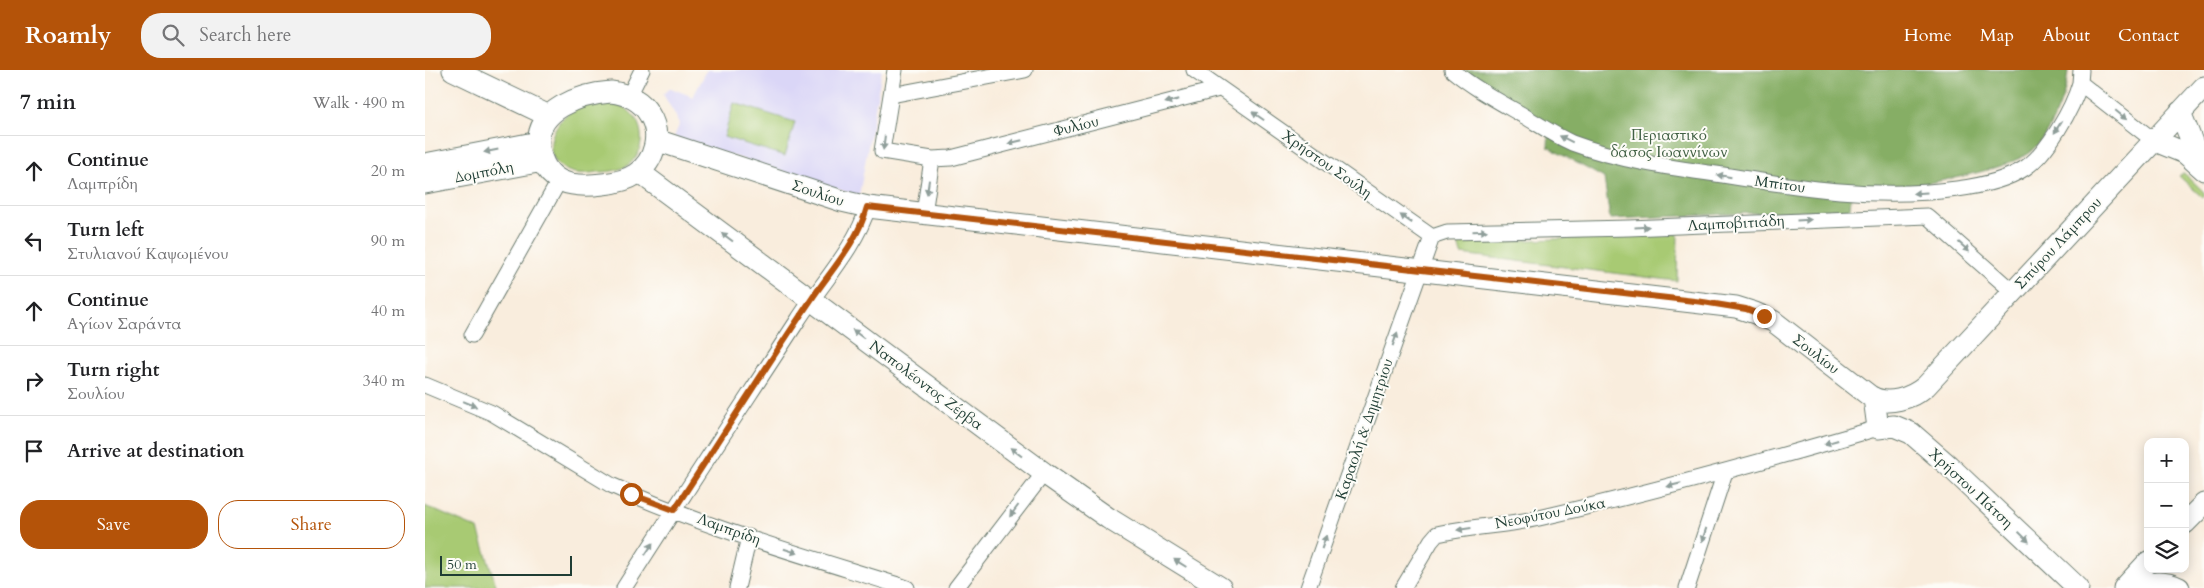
<!DOCTYPE html>
<html lang="en">
<head>
<meta charset="utf-8">
<style>
  :root { --surface:#fff; --page:#f2f2f2; --text:#202124; --muted:#757577; --line:#e0e0e0; --accent:#b45309 }
  body { margin:0; font-family:Cardo,serif; background:var(--page); color:var(--text) }
  .controls { position:absolute; right:15px; bottom:15px; display:grid; overflow:hidden; border-radius:10px; box-shadow:0 2px 12px #0003 }
  .controls button { width:45px; height:45px; display:grid; place-items:center; padding:0; border:0; border-bottom:1px solid var(--line); background:var(--surface); color:var(--text); font:25px sans-serif }
  .scale { position:absolute; left:15px; bottom:12px; width:132px; box-sizing:border-box; padding-left:5px; border:2px solid #1f3d34; border-top:0; font-size:14px; line-height:18px; white-space:nowrap; color:#1f3d34; -webkit-text-stroke:4px #fdfcf7; paint-order:stroke }
  .stop { position:absolute; width:15px; height:15px; margin:-11px; border:4px solid #b45309; border-radius:50%; background:#fff }
  .stop.end { background:#b45309; border-color:#fff; box-shadow:0 1px 5px #0008 }
  .list { margin:0; padding:0; list-style:none }
  h2 { display:flex; justify-content:space-between; align-items:center; height:65px; margin:0; padding:0 20px; font-size:21px }
  h2 small { font-size:16px; font-weight:400; color:var(--muted) }
  .list li { display:grid; grid-template-columns:32px 1fr auto; gap:15px; align-items:center; box-sizing:border-box; height:70px; padding:0 20px; border-top:1px solid var(--line) }
  .list b { display:block; font-size:19px; white-space:nowrap }
  .list p { margin:0; font-size:16px; white-space:nowrap; color:var(--muted) }
  .list em { font-size:16px; font-style:normal; color:var(--muted) }
  .actions { display:flex; gap:10px; padding:15px 20px }
  .actions a { flex:1; padding:11px 0; border:1px solid var(--accent); border-radius:20px; text-align:center; font-size:18px; color:var(--accent) }
  .actions .main { background:var(--accent); color:#fff }
  .icon { flex:none; width:28px; height:28px; fill:none; stroke:currentColor; stroke-width:2; stroke-linecap:round; stroke-linejoin:round }
  .map { position:relative; flex:none; width:1779px; height:518px; overflow:hidden }
  header { display:flex; align-items:center; gap:30px; box-sizing:border-box; height:70px; padding:0 25px; background:var(--accent); color:#fff }
  header strong { font-size:24px }
  nav { display:flex; gap:28px; margin-inline-start:auto; font-size:18px }
  .search { width:350px; height:45px; background:var(--page); display:flex; align-items:center; gap:12px; box-sizing:border-box; padding:0 18px; border-radius:20px; color:var(--muted); font-size:19px }
  main { display:flex }
  aside { flex:1; background:var(--surface) }
  .map>svg:first-child { display:block }
  .built { fill:#dad6f7 }
  .green { fill:#a8ca73; stroke:#648454 }
  .forest { fill:#86ae65; stroke:#52764c }
  .lines { fill:none; stroke-linecap:round; stroke-linejoin:round }
  .street-casing { stroke:#6b7b6f; stroke-width:17 }
  .secondary-casing { stroke:#6b7b6f; stroke-width:23 }
  .street { stroke:#fff; stroke-width:15 }
  .secondary { stroke:#fff; stroke-width:21 }
  .oneway { fill:#8f9e9a }
  .route { stroke:#b45309; stroke-width:6 }
  .labels { text-anchor:middle; stroke-width:4; stroke-linejoin:round; paint-order:stroke }
  .street-label { font-size:15px; fill:#1f3d34; stroke:#fdfcf7 }
  .park-label { font-size:15px; fill:#416044; stroke:#fdfcf7 }
</style>
</head>
<body>
<header>
<strong>Roamly</strong>
<div class="search"><svg class="icon" aria-label="search" viewBox="0 0 24 24"><circle cx="10" cy="10" r="6"/><path d="M15 15l6 6"/></svg>Search here</div>
<nav><a>Home</a><a>Map</a><a>About</a><a>Contact</a></nav>
</header>
<main>
<aside>
<h2>7 min<small>Walk · 490 m</small></h2>
<ul class="list">
<li><svg class="icon" aria-label="ahead" viewBox="0 0 24 24"><path d="M12 20V5M6 11l6-6 6 6"/></svg><div><b>Continue</b><p>Λαμπρίδη</p></div><em>20 m</em></li>
<li><svg class="icon" aria-label="left" viewBox="0 0 24 24"><path d="M17 20v-9H6M10 6l-5 5 5 5"/></svg><div><b>Turn left</b><p>Στυλιανού Καψωμένου</p></div><em>90 m</em></li>
<li><svg class="icon" aria-label="ahead" viewBox="0 0 24 24"><path d="M12 20V5M6 11l6-6 6 6"/></svg><div><b>Continue</b><p>Αγίων Σαράντα</p></div><em>40 m</em></li>
<li><svg class="icon" aria-label="right" viewBox="0 0 24 24"><path d="M7 20v-9h11M14 6l5 5-5 5"/></svg><div><b>Turn right</b><p>Σουλίου</p></div><em>340 m</em></li>
<li><svg class="icon" aria-label="arrive" viewBox="0 0 24 24"><path d="M6 21V4h12l-3 4 3 4H6"/></svg><div><b>Arrive at destination</b></div></li>
</ul>
<div class="actions"><a class="main">Save</a><a>Share</a></div>
</aside>
<div class="map">
<svg width="1779" height="518" viewBox="0 0 1779 518">
  <rect width="100%" height="100%" fill="#fdfcf7"/>
  <filter id="ink" filterUnits="userSpaceOnUse"><feTurbulence type="fractalNoise" baseFrequency=".02" numOctaves="2"/><feDisplacementMap in="SourceGraphic" scale="10" xChannelSelector="R" yChannelSelector="G"/><feConvolveMatrix kernelMatrix="1 2 1 2 8 2 1 2 1" color-interpolation-filters="sRGB"/></filter>
  <filter id="wash" filterUnits="userSpaceOnUse"><feTurbulence type="fractalNoise" baseFrequency=".0096" numOctaves="4" result="noise"/><feDisplacementMap in="SourceGraphic" scale="20" xChannelSelector="R" yChannelSelector="G"/><feGaussianBlur stdDeviation="1.12" result="paint"/><feColorMatrix in="noise" values="0 0 0 0 0 0 0 0 0 0 0 0 0 0 0 0 0 1.4 0 .05"/><feComposite in="paint" operator="in"/></filter>
  <g filter="url(#wash)">
    <rect width="100%" height="100%" fill="#f9eddd"/>
    <path class="built" d="M282,0H457L434,126L249,67L255,53L238,24L246,18L268,27Z"/>
    <path class="green" d="M179,33C185,34 192,34 198,37C221,49 223,84 200,97C192,101 182,102 173,102C166,103 158,104 150,103C114,95 122,55 149,39C156,35 170,35 179,33Z
      M309,33L370,52L360,86L299,67Z
      M1759,103L1779,122V126L1777,127L1754,106Z
      M1253,164L1252,211L1036,184L1033,173Z
      M0,436L53,459L72,518H0Z"/>
    <path class="forest" d="M1040,0H1643C1642,24 1625,66 1605,82C1585,98 1516,112 1489,115C1469,117 1447,116 1427,116L1425,139L1185,149L1179,108L1123,77L1124,57L1050,11Z"/>
  </g>
  <g filter="url(#ink)">
    <g class="lines">
      <g class="street-casing">
        <path id="street" d="M470,0L457,81L507,89L526,88L794,19
          M769,0L1007,167L883,518
          M1027,0C1050,19 1075,32 1101,47C1116,56 1131,66 1147,73C1195,91 1248,98 1298,105C1376,118 1453,130 1532,119C1555,116 1580,111 1600,98C1622,84 1648,38 1655,13
          M1656,0L1655,13L1728,70
          M466,25L600,0
          M204,26L217,0
          M499,144L507,89
          M1007,167L1022,162L1204,158L1502,146L1588,222
          M47,265L134,111
          M0,315L67,343L186,415C280,458 384,487 482,518
          M199,518C256,428 315,339 373,250C396,214 431,177 443,137
          M312,518L324,467
          M531,518L619,403
          M978,518L1006,471L1012,464C1045,456 1080,456 1114,448C1228,422 1340,391 1453,358
          M1262,518L1300,402"/>
      </g>
      <g class="secondary-casing">
        <path id="secondary" d="M28,0L124,46
          M186,22C203,24 216,30 224,44C237,64 230,91 211,104C201,111 188,113 178,114C147,118 120,114 114,78C108,39 157,24 186,22Z
          M1755,42L1769,77L1779,94
          M231,70L417,131L443,137L1311,237L1330,243L1348,251L1445,326C1462,337 1487,328 1501,316L1779,17
          M1728,70L1760,83L1779,100
          M0,94L114,72
          M214,102L619,403L683,448L796,518
          M0,113L118,91
          M1449,328L1453,358L1469,356L1486,363L1524,396L1653,518
          M1760,453L1779,434
          M1699,518L1723,492
          M1710,518C1725,512 1739,510 1754,518"/>
      </g>
      <use href="#street" class="street"/>
      <use href="#secondary" class="secondary"/>
    </g>
    <defs><path id="oneway-solid" d="M-6-.8H1V-3.2L6.5 0L1 3.2V.8H-6Z" transform="scale(1.25)"/></defs>
    <g class="oneway">
      <use href="#oneway-solid" transform="translate(747 31) rotate(166)"/>
      <use href="#oneway-solid" transform="translate(1696 45) rotate(40)"/>
      <use href="#oneway-solid" transform="translate(833 46) rotate(-145)"/>
      <use href="#oneway-solid" transform="translate(1633 57) rotate(122)"/>
      <use href="#oneway-solid" transform="translate(1141 69) rotate(-154)"/>
      <use href="#oneway-solid" transform="translate(590 72) rotate(166)"/>
      <use href="#oneway-solid" transform="translate(459 73) rotate(97)"/>
      <use href="#oneway-solid" transform="translate(66 81) rotate(169)"/>
      <use href="#oneway-solid" transform="translate(1299 106) rotate(-171)"/>
      <use href="#oneway-solid" transform="translate(503 117) rotate(98)"/>
      <use href="#oneway-solid" transform="translate(1495 123) rotate(176)"/>
      <use href="#oneway-solid" transform="translate(981 149) rotate(-145)"/>
      <use href="#oneway-solid" transform="translate(1379 150) rotate(-3)"/>
      <use href="#oneway-solid" transform="translate(1217 157) rotate(-3)"/>
      <use href="#oneway-solid" transform="translate(1055 161) rotate(-1)"/>
      <use href="#oneway-solid" transform="translate(302 167) rotate(-143)"/>
      <use href="#oneway-solid" transform="translate(1539 177) rotate(42)"/>
      <use href="#oneway-solid" transform="translate(433 264) rotate(-143)"/>
      <use href="#oneway-solid" transform="translate(970 269) rotate(-71)"/>
      <use href="#oneway-solid" transform="translate(45 334) rotate(23)"/>
      <use href="#oneway-solid" transform="translate(1406 372) rotate(164)"/>
      <use href="#oneway-solid" transform="translate(591 382) rotate(-143)"/>
      <use href="#oneway-solid" transform="translate(1249 415) rotate(166)"/>
      <use href="#oneway-solid" transform="translate(589 441) rotate(127)"/>
      <use href="#oneway-solid" transform="translate(1039 459) rotate(172)"/>
      <use href="#oneway-solid" transform="translate(1279 465) rotate(108)"/>
      <use href="#oneway-solid" transform="translate(1599 467) rotate(44)"/>
      <use href="#oneway-solid" transform="translate(899 472) rotate(-71)"/>
      <use href="#oneway-solid" transform="translate(224 479) rotate(-57)"/>
      <use href="#oneway-solid" transform="translate(366 481) rotate(18)"/>
      <use href="#oneway-solid" transform="translate(755 493) rotate(-148)"/>
    </g>
  </g>
  <g class="lines" filter="url(#ink)">
    <path class="route" d="M206,424L249,440C295,370 339,299 386,230C406,200 433,172 442,137L1278,232L1321,239L1339,246"/>
  </g>
  <g class="labels">
    <g class="street-label">
      <text transform="translate(651 56) rotate(-14)" y="5">Φυλίου</text>
      <text transform="translate(902 94) rotate(35)" y="5">Χρήστου Σούλη</text>
      <text transform="translate(59 102) rotate(-11)" y="5">Δομπόλη</text>
      <text transform="translate(1355 114) rotate(8)" y="5">Μπίτου</text>
      <text transform="translate(393 123) rotate(18)" y="5">Σουλίου</text>
      <text transform="translate(1311 153) rotate(-3)" y="5">Λαμποβιτιάδη</text>
      <text transform="translate(1633 173) rotate(-47)" y="5">Σπύρου Λάμπρου</text>
      <text transform="translate(1391 284) rotate(38)" y="5">Σουλίου</text>
      <text transform="translate(501 315) rotate(37)" y="5">Ναπολέοντος Ζέρβα</text>
      <text transform="translate(939 359) rotate(-71)" y="5">Καραολή &amp; Δημητρίου</text>
      <text transform="translate(1546 418) rotate(43)" y="5">Χρήστου Πάτση</text>
      <text transform="translate(1125 443) rotate(-11)" y="5">Νεοφύτου Δούκα</text>
      <text transform="translate(304 459) rotate(20)" y="5">Λαμπρίδη</text>
    </g>
    <g class="park-label">
      <text x="1244" y="70">Περιαστικό<tspan x="1244" dy="17">δάσος Ιωαννίνων</tspan></text>
    </g>
  </g>
</svg>
<div class="controls">
<button>+</button>
<button>−</button>
<button><svg class="icon" aria-label="layers" viewBox="0 0 24 24"><path d="M12 4l9 5-9 5-9-5zM3 14l9 5 9-5"/></svg></button>
</div>
<div class="scale">50 m</div>
<div class="stop" style="left:206px;top:424px"></div>
<div class="stop end" style="left:1339px;top:246px"></div>
</div>
</main>
</body>
</html>
